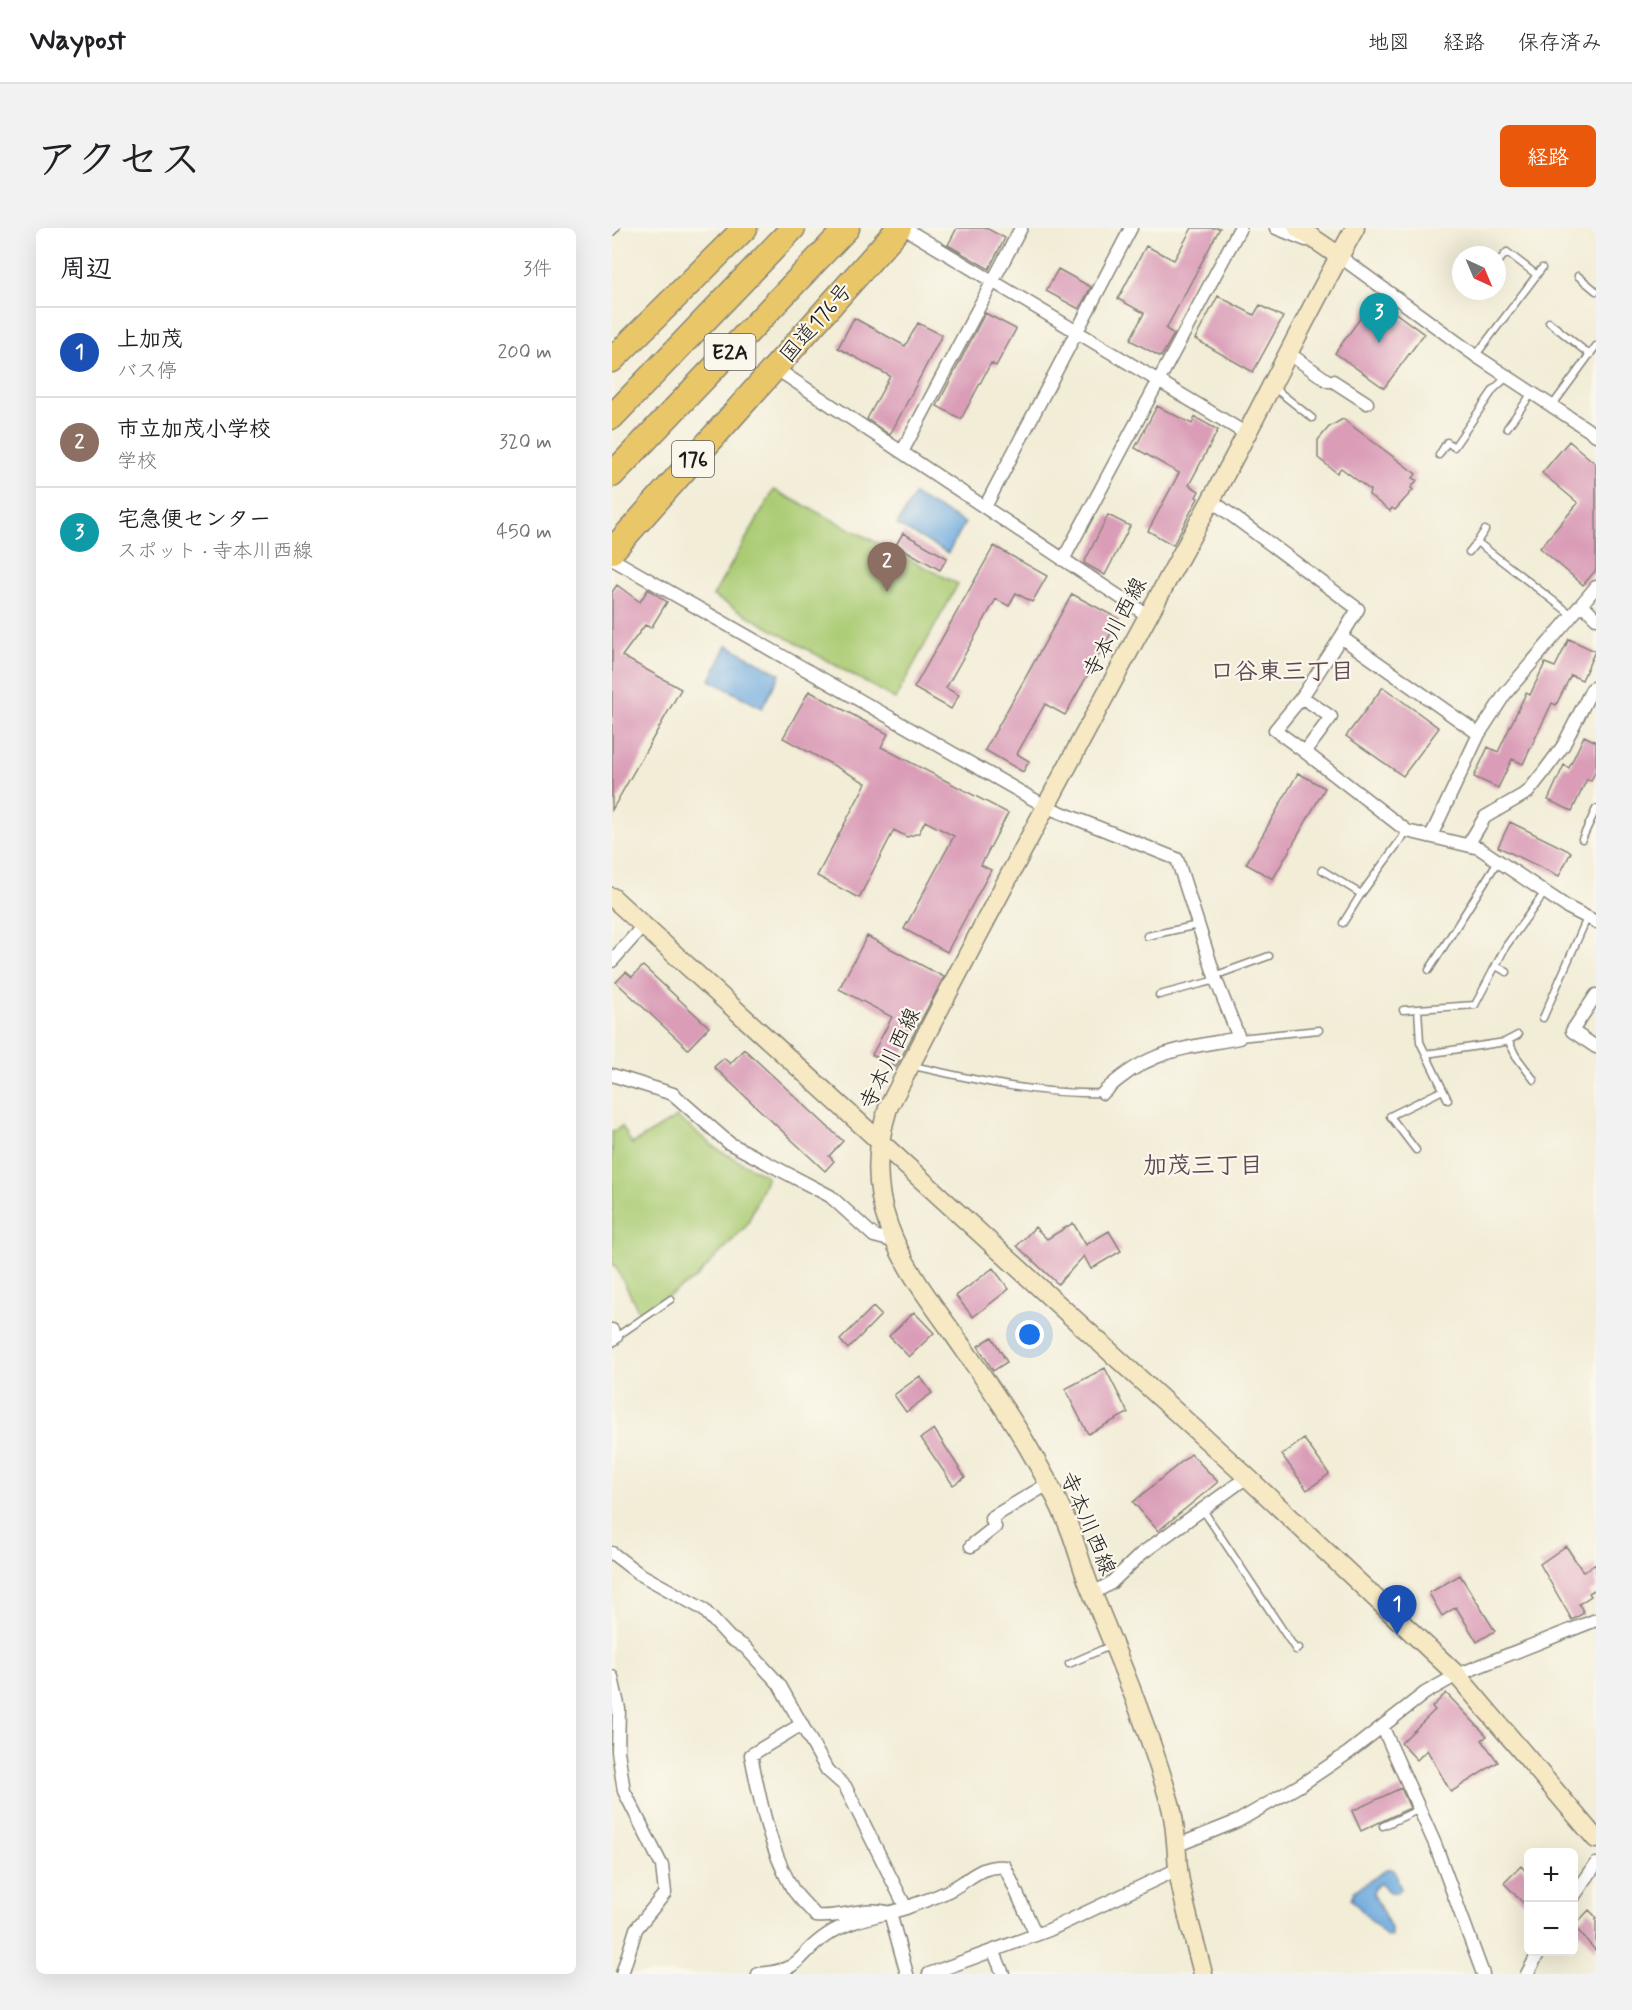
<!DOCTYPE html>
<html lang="ja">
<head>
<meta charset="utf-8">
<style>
  :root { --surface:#fff; --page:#f2f2f2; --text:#202124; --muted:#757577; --line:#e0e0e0; --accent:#ea580c }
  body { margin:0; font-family:Mynerve,"Klee One",sans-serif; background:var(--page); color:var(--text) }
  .controls { position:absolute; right:18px; bottom:18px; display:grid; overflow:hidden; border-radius:9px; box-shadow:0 6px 24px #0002 }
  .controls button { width:54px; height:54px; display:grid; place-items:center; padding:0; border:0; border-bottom:2px solid var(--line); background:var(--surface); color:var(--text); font:30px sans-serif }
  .compass { position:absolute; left:840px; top:18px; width:54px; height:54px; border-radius:50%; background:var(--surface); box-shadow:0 6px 24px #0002; rotate:136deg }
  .you { position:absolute; left:418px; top:1107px; width:21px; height:21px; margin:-15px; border:4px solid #fff; border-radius:50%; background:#1a73e8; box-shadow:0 0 0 9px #1a73e833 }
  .badge { display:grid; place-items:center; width:39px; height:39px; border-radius:50%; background:var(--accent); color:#fff; font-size:20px; font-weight:700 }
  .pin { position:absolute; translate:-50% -50px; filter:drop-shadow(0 2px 3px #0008) }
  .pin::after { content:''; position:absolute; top:32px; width:21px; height:18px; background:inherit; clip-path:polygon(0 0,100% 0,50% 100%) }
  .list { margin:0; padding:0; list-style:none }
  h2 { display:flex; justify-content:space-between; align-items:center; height:78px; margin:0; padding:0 24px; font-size:26px }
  h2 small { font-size:20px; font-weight:400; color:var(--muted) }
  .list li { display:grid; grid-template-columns:39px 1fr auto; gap:18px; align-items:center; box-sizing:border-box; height:90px; padding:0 24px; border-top:2px solid var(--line) }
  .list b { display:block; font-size:22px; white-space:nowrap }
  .list p { margin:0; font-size:20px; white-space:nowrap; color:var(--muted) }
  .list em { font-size:20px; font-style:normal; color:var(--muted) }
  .map { position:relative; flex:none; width:984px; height:1746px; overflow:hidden; border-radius:9px }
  header { display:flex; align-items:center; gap:36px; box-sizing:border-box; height:84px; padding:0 30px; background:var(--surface); border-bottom:2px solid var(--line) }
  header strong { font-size:28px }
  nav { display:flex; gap:33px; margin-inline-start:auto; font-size:21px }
  .intro { display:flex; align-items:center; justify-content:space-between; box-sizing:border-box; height:144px; padding:0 36px }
  h1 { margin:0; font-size:42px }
  .button { padding:15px 27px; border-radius:9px; background:var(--accent); color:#fff; font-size:21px; font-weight:700 }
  main { display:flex; gap:36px; padding:0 36px }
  aside { flex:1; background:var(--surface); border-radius:9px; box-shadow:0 6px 24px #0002 }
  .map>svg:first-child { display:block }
  .green { fill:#abcc74; stroke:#647448; stroke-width:1.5 }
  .water { fill:#6ca9de; stroke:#44627d; stroke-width:1.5 }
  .building { fill:#da9cb7 }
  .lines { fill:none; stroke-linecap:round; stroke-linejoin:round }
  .lane-casing { stroke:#87847a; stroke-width:9 }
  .street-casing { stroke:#87847a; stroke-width:15 }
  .secondary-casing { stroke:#87847a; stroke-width:21 }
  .highway-casing { stroke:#87847a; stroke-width:27 }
  .lane { stroke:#fff; stroke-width:6 }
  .street { stroke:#fff; stroke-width:12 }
  .secondary { stroke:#f6e9c3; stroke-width:18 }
  .highway { stroke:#e9c769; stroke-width:24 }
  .labels { text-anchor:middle; stroke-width:4.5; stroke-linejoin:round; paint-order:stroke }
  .shield { fill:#fbf7ec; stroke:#5f5e5a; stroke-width:1.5 }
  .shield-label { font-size:21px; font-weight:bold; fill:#1c1c1c }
  .street-label { font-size:22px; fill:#1c1c1c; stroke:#fbf7ec }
  .neighbourhood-label { font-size:24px; font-weight:bold; fill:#5e4952; stroke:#fbf7ec }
</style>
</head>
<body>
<header>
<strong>Waypost</strong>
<nav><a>地図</a><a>経路</a><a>保存済み</a></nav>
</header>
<div class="intro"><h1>アクセス</h1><a class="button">経路</a></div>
<main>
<aside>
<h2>周辺<small>3件</small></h2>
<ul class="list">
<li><span class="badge" style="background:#1a4fb4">1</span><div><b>上加茂</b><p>バス停</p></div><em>200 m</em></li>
<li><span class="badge" style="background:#8d6e63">2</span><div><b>市立加茂小学校</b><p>学校</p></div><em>320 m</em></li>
<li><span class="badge" style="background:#0f9aa8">3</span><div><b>宅急便センター</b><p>スポット · 寺本川西線</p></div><em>450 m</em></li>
</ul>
</aside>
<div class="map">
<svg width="984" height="1746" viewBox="0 0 984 1746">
  <rect width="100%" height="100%" fill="#fbf7ec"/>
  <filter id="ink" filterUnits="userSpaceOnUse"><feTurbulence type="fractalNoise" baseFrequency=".0167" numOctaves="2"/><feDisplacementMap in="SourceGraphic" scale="12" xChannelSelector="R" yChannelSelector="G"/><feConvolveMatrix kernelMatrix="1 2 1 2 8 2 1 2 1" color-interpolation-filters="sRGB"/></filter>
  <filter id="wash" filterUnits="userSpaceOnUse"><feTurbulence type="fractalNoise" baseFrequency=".008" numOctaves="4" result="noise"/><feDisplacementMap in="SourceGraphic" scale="24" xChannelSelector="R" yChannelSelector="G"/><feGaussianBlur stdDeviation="1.35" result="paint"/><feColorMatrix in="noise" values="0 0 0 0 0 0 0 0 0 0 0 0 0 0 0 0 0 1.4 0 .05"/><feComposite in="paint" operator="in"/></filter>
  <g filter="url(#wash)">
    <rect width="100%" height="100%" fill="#f2edd7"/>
    <path class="green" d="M162,262L346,356L283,471L101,368Z
      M65,889L108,923L155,948L135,997L83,1051L28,1086L3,1037H0V904L10,898L20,916Z"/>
    <path class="water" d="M302,267L353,295L336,325L285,297Z
      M115,417L168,446L150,480L98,452Z
      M777,1640L783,1643L789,1661L784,1665L777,1664L768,1655L763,1659L761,1665L779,1700V1708L775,1709L739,1671L742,1663Z"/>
    <g id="blocks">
      <path class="building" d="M345,0H374L393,10L377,41L336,17Z
        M580,0H608L554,101L562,106L549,129L518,112L532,85L506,71L534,18L562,32Z
        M446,41L479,59L467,81L434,63Z
        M606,68L642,87L648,77L671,89L641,144L583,111Z
        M763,70L812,106L772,160L723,125Z
        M373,85L404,101L384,138L379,135L349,191L325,178Z
        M242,90L293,118L306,95L330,107L278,207L255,191L278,148L226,120Z
        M545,178L580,196L583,189L606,202L577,257L587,263L584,269L586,270L561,317L536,303L567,245L523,220Z
        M731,191L804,246L801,250L805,252L799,260L801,262L783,282L780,280L778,283L757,267L758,262L729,240L725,245L706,230V212L717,199Z
        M957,213L984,236V342L971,357L928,320L966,275L930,245Z
        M496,287L518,298L493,347L472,335Z
        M291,305L335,330L328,342L284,317Z
        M382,318L435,348L420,374L404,365L397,378L384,371L334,460L347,467L339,481L302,460Z
        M5,357L28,374L36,361L55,374L39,400L33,397L10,428L69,461L0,582V364Z
        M460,366L507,391L453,487L433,476L405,526L417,533L411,544L373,522Z
        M957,411L983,423L970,452L959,447L944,477L940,475L911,536L900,531L886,560L862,549L876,519L886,524L914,465L918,467L933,435L943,439Z
        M771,459L827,500L791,548L734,508Z
        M197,463L276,506L269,519L396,585L369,637L379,642L335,724L292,701L342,608L313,593L307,605L295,609L282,602L247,670L205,648L254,555L171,510Z
        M972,508L984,514V542L979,553L975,551L960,583L936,572L952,537L957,540Z
        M686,545L713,560L661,651L634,636Z
        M898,594L959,624L947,648L886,619Z
        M255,708L332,749L284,839L260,827L280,789L227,761Z
        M31,738L97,799L76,821L4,754L14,744L20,749Z
        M132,821L231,913L217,928L222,933L213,943L102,839L112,830L118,836Z
        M461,995L474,1017L497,1003L509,1023L479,1041L472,1028L446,1056L405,1018L423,999L435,1011Z
        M381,1040L397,1061L361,1089L344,1068Z
        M261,1079L269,1087L236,1121L228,1112Z
        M302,1084L322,1105L297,1129L277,1108Z
        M380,1109L395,1134L381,1143L366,1118Z
        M493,1140L516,1185L476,1206L453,1161Z
        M308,1148L320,1165L294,1184L282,1167Z
        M322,1201L353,1249L341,1257L309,1210Z
        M692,1211L717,1246L695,1262L670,1227Z
        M579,1226L606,1254L546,1303L521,1274Z
        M954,1318L971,1344L984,1336V1361L977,1365L979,1368L967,1376L972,1385L960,1392L928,1336Z
        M848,1347L883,1403L865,1414L844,1379L830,1388L817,1365Z
        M834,1465L875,1508L870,1512L886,1534L839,1564L815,1522L805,1532L789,1515L823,1482L820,1479Z
        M789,1560L798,1580L749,1603L740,1583Z
        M909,1638L916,1646V1680L892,1655Z
        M977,1682L984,1689V1723L962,1698Z"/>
    </g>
  </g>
  <g filter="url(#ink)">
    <use href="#blocks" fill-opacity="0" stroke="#87847a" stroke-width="1.5"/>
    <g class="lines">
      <g class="lane-casing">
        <path id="lane" d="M0,4L4,0
          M887,33L895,24L925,47
          M966,48L984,63
          M937,94L978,127
          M864,127L930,40
          M661,159L700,190
          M940,178L984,118
          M895,200L920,165
          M827,227L835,214L842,219L882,161L895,149
          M873,302L865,314L960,387
          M857,324L865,314
          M970,611L984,581
          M710,642L749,666
          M731,695L749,666L795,603
          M535,708L586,697
          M884,738L895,744
          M817,742L886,633
          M602,748L657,728
          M547,767L604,752
          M806,781L808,814L836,872
          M791,782L863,777L894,718L933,664
          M931,790L975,690
          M627,810L707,802
          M896,812L904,828L922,852
          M814,826L893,814L906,807
          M302,838C364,852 427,867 491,865
          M804,922L778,888L831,862
          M4,1109L59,1071
          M591,1282L684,1422L687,1420
          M457,1436L500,1417
          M771,1598L808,1581"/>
      </g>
      <g class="street-casing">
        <path id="street" d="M292,0L633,205
          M664,0L694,12
          M727,28L864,128L984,207
          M675,124L716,153H721L755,175
          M163,140L535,387
          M290,224L409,0
          M599,272L746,381L729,409L867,506
          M373,279L519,0
          M0,331L435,579L565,631L604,752L627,810C570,821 535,822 491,865
          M451,332L628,0
          M970,376L984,390
          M690,469L719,489L693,524L795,603L867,620L955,679L984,694
          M693,524L663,502L690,469L729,409
          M819,608L867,506L893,466L984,359
          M856,617L873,589L916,564L931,545L951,518L980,461L984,459
          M0,733L31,698
          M984,767L960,803L984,819
          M0,847L61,866L117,915L218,968L262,1008L281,1013
          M0,1102L4,1109L0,1112
          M359,1318L383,1299L379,1290L436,1256
          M0,1325L26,1345L91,1381L118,1410L133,1419L167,1456L215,1542L233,1558L294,1680C268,1688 239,1691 215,1707C183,1728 193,1742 146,1746
          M480,1366L499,1355L529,1326L631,1252L633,1247
          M0,1449L7,1481L6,1523L12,1563L50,1638L53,1665L24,1701L10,1746
          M190,1496L139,1527C148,1572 157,1619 180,1660C186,1670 197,1679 204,1688C229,1691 254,1677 278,1685L295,1746
          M771,1500L823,1616L871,1746
          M566,1617L626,1593L690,1556L736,1525L813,1465L845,1447L984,1392
          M962,1668L984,1636
          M294,1680C308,1674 324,1670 338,1662C358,1652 369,1636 393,1639L424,1707
          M382,1724L391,1746
          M317,1746L437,1702L566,1641
          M915,1746L927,1724"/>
      </g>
      <g class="secondary-casing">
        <path id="secondary" d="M686,0L727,28
          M0,669L633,1247L845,1447L984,1611
          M591,1746C583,1712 570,1675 566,1640C564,1618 564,1596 558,1575C537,1502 508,1432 479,1362C471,1343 466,1323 459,1304C446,1270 427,1238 409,1207C387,1171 362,1136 338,1101C286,1030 247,971 276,880C381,677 488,475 598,274C648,184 692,90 743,0"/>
      </g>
      <g class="highway-casing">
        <path id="highway" d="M0,132L133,0
          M0,189L181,0
          M0,247L235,0
          M0,323L287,0"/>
      </g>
      <use href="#lane" class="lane"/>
      <use href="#street" class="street"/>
      <use href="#secondary" class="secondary"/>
      <use href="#highway" class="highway"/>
    </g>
  </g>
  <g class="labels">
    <g class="shield">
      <rect x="92.5" y="106" width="51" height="36" rx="4.5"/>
      <rect x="60" y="213" width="42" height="36" rx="4.5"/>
    </g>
    <g class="shield-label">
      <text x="118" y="131">E2A</text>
      <text x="81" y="238">176</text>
    </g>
    <g class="street-label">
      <text transform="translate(203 94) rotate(-49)" y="8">国道176号</text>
      <text transform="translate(502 399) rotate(-62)" y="8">寺本川西線</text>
      <text transform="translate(277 830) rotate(-64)" y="8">寺本川西線</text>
      <text transform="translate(477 1295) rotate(67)" y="8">寺本川西線</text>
    </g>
    <g class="neighbourhood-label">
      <text x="670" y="451">口谷東三丁目</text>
      <text x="591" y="945">加茂三丁目</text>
    </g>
  </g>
</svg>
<div class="controls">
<button>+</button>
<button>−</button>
</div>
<svg class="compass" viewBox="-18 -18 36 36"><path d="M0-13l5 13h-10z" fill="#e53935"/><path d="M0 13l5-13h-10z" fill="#757577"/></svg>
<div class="you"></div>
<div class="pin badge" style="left:785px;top:1407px;background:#1a4fb4">1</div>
<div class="pin badge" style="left:275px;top:364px;background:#8d6e63">2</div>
<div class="pin badge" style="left:767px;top:115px;background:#0f9aa8">3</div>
</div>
</main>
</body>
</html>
